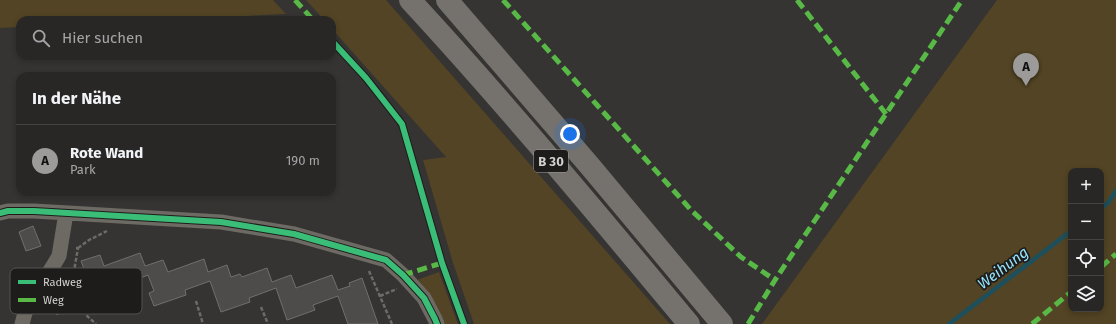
<!DOCTYPE html>
<html lang="de">
<head>
<meta charset="utf-8">
<style>
  :root { --surface:#282726; --page:#302f2e; --text:#f1f3f6; --muted:#a5a5a7; --line:#444443; --accent:#9c9b99 }
  body { margin:0; font-family:"Fira Sans",sans-serif; background:var(--page); color:var(--text) }
  .controls { position:absolute; right:12px; bottom:12px; display:grid; overflow:hidden; border-radius:8px; box-shadow:0 2px 6px #0003 }
  .controls button { width:36px; height:36px; display:grid; place-items:center; padding:0; border:0; border-bottom:1px solid var(--line); background:var(--surface); color:var(--text); font:20px sans-serif }
  .you { position:absolute; left:570px; top:134px; width:14px; height:14px; margin:-10px; border:3px solid #fff; border-radius:50%; background:#1a73e8; box-shadow:0 0 0 6px #1a73e833 }
  .badge { display:grid; place-items:center; width:26px; height:26px; border-radius:50%; background:var(--accent); color:#111; font-size:13px; font-weight:700 }
  .pin { position:absolute; translate:-50% -33px; filter:drop-shadow(0 1px 2px #0008) }
  .pin::after { content:''; position:absolute; top:21px; width:14px; height:12px; background:inherit; clip-path:polygon(0 0,100% 0,50% 100%) }
  .list { margin:0; padding:0; list-style:none }
  h2 { display:flex; justify-content:space-between; align-items:center; height:52px; margin:0; padding:0 16px; font-size:17px }
  h2 small { font-size:13px; font-weight:400; color:var(--muted) }
  .list li { display:grid; grid-template-columns:26px 1fr auto; gap:12px; align-items:center; box-sizing:border-box; height:72px; padding:0 16px; border-top:1px solid var(--line) }
  .list b { display:block; font-size:15px; white-space:nowrap }
  .list p { margin:0; font-size:13px; white-space:nowrap; color:var(--muted) }
  .list em { font-size:13px; font-style:normal; color:var(--muted) }
  .icon { flex:none; width:22px; height:22px; fill:none; stroke:currentColor; stroke-width:2; stroke-linecap:round; stroke-linejoin:round }
  .map { position:relative; flex:none; width:1116px; height:324px; overflow:hidden }
  .search { position:absolute; background:var(--surface); box-shadow:0 2px 6px #0003; left:16px; top:16px; width:320px; height:44px; display:flex; align-items:center; gap:10px; box-sizing:border-box; padding:0 14px; border-radius:12px; color:var(--muted); font-size:15px }
  .panel { position:absolute; background:var(--surface); box-shadow:0 2px 6px #0003; left:16px; top:72px; width:320px; height:124px; border-radius:12px }
  .map>svg:first-child { display:block }
  .green { fill:#524424; fill-rule:evenodd }
  .lines { fill:none; stroke-linecap:round; stroke-linejoin:round }
  .stream { stroke:#1e4f5c; stroke-width:4.5 }
  .building { fill:#4d4c4b; stroke:#6f6f6d }
  .path { stroke:#6d6a67; stroke-width:2.5; stroke-dasharray:4 2; stroke-linecap:butt }
  .street { stroke:#6d6a64; stroke-width:15 }
  .highway { stroke:#75726e; stroke-width:22 }
  .quiet { stroke:#58b947; stroke-width:5; stroke-dasharray:10 5; stroke-linecap:butt }
  .cycleway-casing { stroke:#1d1c1b; stroke-width:8 }
  .cycleway { stroke:#3abd76; stroke-width:6 }
  .labels { text-anchor:middle; stroke-width:3.5; stroke-linejoin:round; paint-order:stroke }
  .shield { fill:#1d1c1b; stroke:#9c9b9a; stroke-width:1 }
  .shield-label { font-size:13px; font-weight:bold; fill:#d3d2d1 }
  .water-label { font-size:15px; font-style:italic; fill:#95e5fc; stroke:#1d1c1b }
  .key { fill:#1d1c1b; stroke:#545352; stroke-width:1 }
  .key-label { font-size:11px; fill:#d3d2d1 }
</style>
</head>
<body>
<div class="map">
<svg width="1116" height="324" viewBox="0 0 1116 324">
  <rect width="100%" height="100%" fill="#353432"/>
  <path class="green" d="M0,0H273L286,14L165,20H20V27L0,28Z
    M306,0H386L670,324H474L453,263L423,160L446,157L332,29V20H324Z
    M997,0H1116V324H762ZM1071,171H1101V309H1071Z
    M439,272L458,324H443L417,280Z"/>
  <g class="lines">
    <path class="stream" d="M1101,208L1108,203L1116,191
      M949,324L1071,231"/>
  </g>
  <path class="building" d="M33,226L41,246L26,251L19,232Z
    M140,253L145,266L163,260L168,272L204,259L208,272L227,265L231,277L240,274L242,277L267,268L272,282L291,275L296,288L332,275L338,290L350,286L349,283L362,278L378,324H348L338,296L313,305L315,310L287,320L276,288L249,298L250,302L221,312L210,281L185,290L186,295L154,306L149,293L154,291L148,275L122,285L124,289L91,301L86,286L90,285L81,261L100,255L104,266Z"/>
  <g class="lines">
    <path class="path" d="M76,248H78L74,271L75,283L81,305L86,315L96,324
      M78,248L89,240L107,231
      M369,271L392,324
      M380,296L397,289
      M196,301L203,324
      M261,307L268,324
      M83,310L126,294
      M56,314L81,305"/>
    <path class="street" d="M0,213L8,211H34L221,222L294,234L386,260L403,275L424,298L435,319L437,324
      M22,324L25,313L34,295L53,266L59,256L66,213"/>
    <path class="highway" d="M410,0C507,105 598,215 689,324
      M447,0L589,165L722,324"/>
    <path class="quiet" d="M295,0L313,20
      M503,0L691,210L741,257L775,280
      M797,0L886,114
      M1101,267L1116,254
      M403,275L442,263
      M748,324L775,280L962,0
      M1032,324L1071,292"/>
    <g class="cycleway-casing">
      <path id="cycleway" d="M332,41L366,78L402,124L442,263L464,324
        M0,213L8,211H34L221,222L294,234L386,260L403,275L424,298L435,319L437,324"/>
    </g>
    <use href="#cycleway" class="cycleway"/>
  </g>
  <g class="labels">
    <rect class="shield" x="534" y="150" width="34" height="22" rx="3"/>
    <g class="shield-label">
      <text x="551" y="166">B 30</text>
    </g>
    <g class="water-label">
      <text transform="translate(1003 268) rotate(-37)" y="5">Weihung</text>
    </g>
  </g>
  <rect x="10" y="268" width="132" height="46" rx="6" class="key"/>
  <rect x="18" y="280" width="18" height="4" fill="#3abd76"/>
  <rect x="18" y="298" width="18" height="4" fill="#58b947"/>
  <g class="key-label">
    <text x="43" y="286">Radweg</text>
    <text x="43" y="304">Weg</text>
  </g>
</svg>
<div class="controls">
<button>+</button>
<button>−</button>
<button><svg class="icon" aria-label="locate" viewBox="0 0 24 24"><circle cx="12" cy="12" r="6"/><path d="M12 2v4M12 18v4M2 12h4M18 12h4"/></svg></button>
<button><svg class="icon" aria-label="layers" viewBox="0 0 24 24"><path d="M12 4l9 5-9 5-9-5zM3 14l9 5 9-5"/></svg></button>
</div>
<div class="you"></div>
<div class="pin badge" style="left:1026px;top:86px">A</div>
<div class="search"><svg class="icon" aria-label="search" viewBox="0 0 24 24"><circle cx="10" cy="10" r="6"/><path d="M15 15l6 6"/></svg>Hier suchen</div>
<section class="panel">
<h2>In der Nähe<small></small></h2>
<ul class="list">
<li><span class="badge">A</span><div><b>Rote Wand</b><p>Park</p></div><em>190 m</em></li>
</ul>
</section>
</div>
</body>
</html>
